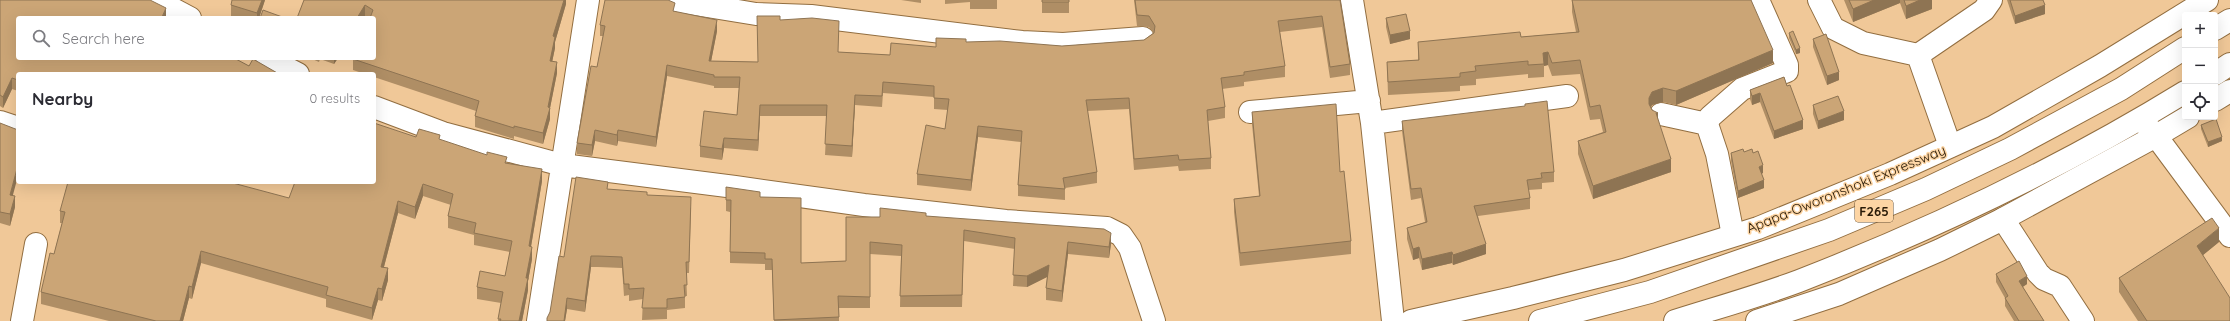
<!DOCTYPE html>
<html lang="en">
<head>
<meta charset="utf-8">
<style>
  :root { --surface:#fff; --page:#f7f7f7; --text:#2b2b33; --muted:#7c7c81; --line:#e1e1e2 }
  body { margin:0; font-family:Quicksand,sans-serif; background:var(--page); color:var(--text) }
  .controls { position:absolute; right:12px; top:12px; display:grid; overflow:hidden; border-radius:4px; box-shadow:0 4px 16px #0002 }
  .controls button { width:36px; height:36px; display:grid; place-items:center; padding:0; border:0; border-bottom:1px solid var(--line); background:var(--surface); color:var(--text); font:20px sans-serif }
  .list { margin:0; padding:0; list-style:none }
  h2 { display:flex; justify-content:space-between; align-items:center; height:52px; margin:0; padding:0 16px; font-size:17px }
  h2 small { font-size:13px; font-weight:400; color:var(--muted) }
  .icon { flex:none; width:22px; height:22px; fill:none; stroke:currentColor; stroke-width:2; stroke-linecap:round; stroke-linejoin:round }
  .map { position:relative; flex:none; width:2230px; height:321px; overflow:hidden }
  .search { position:absolute; background:var(--surface); box-shadow:0 4px 16px #0002; left:16px; top:16px; width:360px; height:44px; display:flex; align-items:center; gap:10px; box-sizing:border-box; padding:0 14px; border-radius:4px; color:var(--muted); font-size:15px }
  .panel { position:absolute; background:var(--surface); box-shadow:0 4px 16px #0002; left:16px; top:72px; width:360px; height:112px; border-radius:4px }
  .map>svg:first-child { display:block }
  .lines { fill:none; stroke-linecap:round; stroke-linejoin:round }
  .minor-casing { stroke:#926e40; stroke-width:24 }
  .major-casing { stroke:#926e40; stroke-width:24 }
  .highway-casing { stroke:#926e40; stroke-width:24 }
  .minor { stroke:#fff; stroke-width:22 }
  .major { stroke:#fff; stroke-width:22 }
  .highway { stroke:#fff; stroke-width:22 }
  .wall { fill:#af8e65 }
  .shaded-wall { fill:#8e7453 }
  .building { fill:#cba576; stroke:#8e7453 }
  .labels { text-anchor:middle; stroke-width:3; stroke-linejoin:round; paint-order:stroke }
  .shield { fill:#fdd5a4; stroke:#695236; stroke-width:1 }
  .shield-label { font-size:13px; font-weight:bold; fill:#291a07 }
  .street-label { font-size:14px; fill:#291a07; stroke:#fdd5a4 }
</style>
</head>
<body>
<div class="map">
<svg width="2230" height="321" viewBox="0 0 2230 321">
  <rect width="100%" height="100%" fill="#f0c898"/>
  <g class="lines">
    <g class="minor-casing">
      <path id="minor" d="M156,0L190,18
        M670,0L756,14L811,16L1022,42L1063,44L1143,38
        M1352,0L1372,123L1393,321
        M1819,0L1833,28L1863,43L1918,55L1950,146
        M1918,55L1984,10L1991,0
        M267,58L298,74
        M374,107L443,133L562,165L735,187L864,205L1006,221L1107,228L1121,235L1130,248L1154,321
        M1250,112L1369,101
        M1661,114L1707,124
        M2141,119L2156,136L2230,236
        M0,122L18,128
        M1372,123L1567,96
        M2003,219L2038,273L2044,279L2060,286L2083,321
        M1733,235L1717,154L1707,124L1710,117L1742,89L1787,71V65L1758,0
        M22,321L36,244
        M538,321L588,0"/>
    </g>
    <g class="major-casing">
      <path id="major" d="M2215,100L2230,91
        M1411,321L1513,298L1624,270L1758,228L1890,174L1993,127L2100,66L2207,0
        M1757,321L1839,294L1940,250L2003,219L2156,136L2188,117"/>
    </g>
    <g class="highway-casing">
      <path id="highway" d="M2215,29L2230,20
        M2215,74L2230,64
        M1540,321L1650,292L1829,230L1926,189L2010,149L2121,89L2185,48
        M1675,321C1716,308 1759,296 1799,281C1933,229 2063,167 2185,92"/>
    </g>
    <use href="#minor" class="minor"/>
    <use href="#major" class="major"/>
    <use href="#highway" class="highway"/>
  </g>
  <path class="wall" d="M0,0L166,18H18L249,66L279,74H18V91L12,89L3,108L0,106Z
    M265,0L259,18H238L231,16V5Z
    M304,0H566V4L555,42V48L552,62L557,73L550,108V119L543,144L514,136V139L475,127V116L476,111L374,77V74H365L353,70V59L374,18H368L365,16L364,18H297Z
    M901,0H921V3Z
    M945,0H997V9H970V2L945,4Z
    M1042,0H1069V13H1042Z
    M1134,0H1340L1350,64V75L1330,78L1322,27L1280,32L1285,66V77L1244,82V86L1222,89L1225,107V118L1208,121L1211,158V169L1179,171L1178,166L1134,170L1129,109L1087,111L1097,172V183L1065,188V200L1018,196V185L1021,142L978,137L971,191L917,185V174L945,129L948,110L934,109V97L883,93L882,107L855,105L852,157L825,155L827,116H760L758,151L724,148L722,160L700,157V146L737,115L739,88H714V86L667,76L656,147L618,141L617,146L595,141L592,156L577,154V143L597,67L603,36H600V25L675,11L717,31L711,61L758,62L780,20L838,52L890,55L936,47L966,42L1062,46L1144,40L1153,33L1149,27L1137,26Z
    M1572,0H1751L1773,63L1676,105L1663,102L1652,105L1651,107L1658,120L1671,172L1593,199L1578,154V141L1603,132L1600,119L1590,120L1580,74L1552,76L1548,65L1544,66V77L1528,78V74L1476,79V85L1460,86V91L1388,95L1387,62L1418,60V42L1521,37L1576,32L1572,12Z
    M1844,0H1932V9L1906,19L1900,3L1853,22Z
    M2007,0H2043L2045,14L2015,24Z
    M1386,18L1410,39L1390,44L1386,27Z
    M1789,33L1800,53L1796,54L1789,38Z
    M1813,39L1839,80L1827,85L1813,47Z
    M310,58H338L334,64L320,59L319,62Z
    M1784,77L1803,129L1774,139L1760,102L1752,105L1750,99V90Z
    M1813,105L1844,120L1818,129L1813,114Z
    M1252,112L1340,172L1351,241V254L1240,266L1234,212V199L1259,196L1252,124Z
    M1402,121L1554,172V182L1542,183V189L1528,190L1530,198V209L1478,216L1486,254L1453,265L1452,263L1422,270L1419,258L1413,260L1407,239V228L1425,222L1421,198L1411,200L1402,131Z
    M0,123L15,207L10,226L0,223Z
    M2201,125L2222,141L2208,147L2201,129Z
    M416,137L440,140L507,164L542,181L531,247L532,259L528,281V290L522,321H498L501,303L477,299V287L505,276L510,252L474,245V235L448,228V216L451,205L423,196L415,219L398,213L384,267L388,280L382,301L378,300L372,320L326,307V299L201,263L192,299L189,298L183,321H109L41,304V292L54,254L62,223H60V211L289,198Z
    M1744,152L1753,153L1763,173L1761,174L1764,188L1738,198L1731,161V153Z
    M726,187L760,197L801,263L846,261L880,217L926,216L1111,244L1109,258L1068,254L1062,302L1046,300V288L1047,277L1027,287L1013,286L1015,249L964,241L962,307H900L901,256L870,254V308H839V321H774L772,270H765V264L730,263V212L726,211Z
    M608,189L647,195L691,208L689,273H686L687,296H685V308L667,310V319L642,320L643,299L629,301V295L624,296L622,268L598,267H591L585,312L567,309L565,321H547L550,312L564,257Z
    M2219,242L2203,255L2230,321H2138L2119,292V278Z
    M1996,274L2027,284L2023,287L2044,321H2014L2005,306V298L1996,282Z"/>
  <path class="shaded-wall" d="M262,0H265L259,18H257V13Z
    M564,0H566V4L555,42V48L550,72V61L553,36Z
    M1874,0H1900V3L1853,22V9Z
    M1920,0H1932V9L1906,19V6Z
    M365,5V16L364,18H357Z
    M2045,5V14L2015,24V16Z
    M166,8V18H162V17Z
    M717,20V31L709,72V61Z
    M1410,31V39L1390,44V35Z
    M1800,48V53L1796,54V50Z
    M1773,50V63L1676,105V91Z
    M1548,52V65L1544,66L1543,53Z
    M334,58H338L334,64Z
    M557,62V73L550,108V119L543,144V133Z
    M667,65V76L656,147V137Z
    M1839,72V80L1827,85V76Z
    M12,78V89L3,108V97Z
    M1663,88V102L1652,105L1649,111V98L1652,92Z
    M1760,93V102L1752,105V96Z
    M855,95V105L852,157V146Z
    M760,105V116L758,151V140Z
    M1844,111V120L1818,129V121Z
    M1656,113H1658V126Z
    M1803,120V129L1774,139V131Z
    M978,126V137L971,191V180Z
    M595,130V141L592,156V145Z
    M618,130V141L617,146V135Z
    M2222,137V141L2208,147V142Z
    M724,138V148L722,160V149Z
    M1671,159V172L1593,199V186Z
    M18,165V176L10,206V195Z
    M1763,165V173L1759,175V167Z
    M542,169V181L529,258V246Z
    M1764,180V188L1738,198V191Z
    M423,184V196L415,219V207Z
    M15,196V207L10,226V214Z
    M398,201V213L381,278V267Z
    M2219,228V242L2197,260V246Z
    M1111,233V244L1109,258V247Z
    M1068,242V254L1062,302V291Z
    M1486,244V254L1453,265V255Z
    M532,247V259L528,281V290L522,321H519L526,278Z
    M1419,247V258L1413,260V249Z
    M201,251V263L192,299V287Z
    M1452,252V263L1422,270V259Z
    M591,256V267L585,312V301Z
    M1049,265V276L1027,287V276Z
    M388,268V280L382,301V289Z
    M2027,276V284L2019,289V281Z
    M189,286V298L183,321H180Z
    M378,288V300L372,320V308Z
    M567,298V309L565,321H564Z"/>
  <path class="building" d="M0,0H150L166,8L162,17L164,18H18V58H234L249,66L253,59L279,74H18V80L12,78L3,97L0,95Z
    M232,0H262L257,13L231,5Z
    M304,0H564L553,36L555,37L550,61L557,62L548,107L550,108L543,133L514,126V128L475,116L479,101L353,59L354,58H374V18H370L373,10L365,5L357,18H297Z
    M605,0H668L675,3L673,11L717,20L709,61L758,62L757,16H780V20L812,18L839,21L838,52L890,55L891,43L936,47V38L966,39V42L1000,41L1062,46L1144,40L1154,33L1155,26L1149,16L1137,15L1135,0H1340L1350,64L1330,67L1322,16L1278,21L1285,66L1244,72V75L1221,78L1225,107L1207,110L1211,158L1179,160L1178,155L1134,159L1129,98L1086,100L1097,172L1063,178L1065,189L1018,185L1022,131L978,126L971,180L917,174L926,125L945,129L949,99L934,98V86L883,82L882,96L855,95L852,146L825,144L827,105H760L758,140L724,138L722,149L700,146L704,111L737,115L740,77H714V75L667,65L656,137L618,130L617,135L595,130L592,145L577,143L591,66L597,67L605,26L600,25Z
    M1042,0H1069V2H1042Z
    M1572,0H1751L1773,50L1676,91L1663,88L1652,92L1649,98V104L1652,110L1658,113H1656L1671,159L1593,186L1578,141L1606,132L1600,105L1590,107L1580,60L1552,63L1548,52L1543,53L1544,64L1528,65V61L1475,66L1476,71L1460,73V77L1388,82L1387,62L1419,60L1418,42L1520,32L1521,37L1579,32Z
    M1849,0H1874L1853,9Z
    M1904,0H1920L1906,6Z
    M2010,0H2043L2045,5L2015,16Z
    M263,10L285,18H260Z
    M1406,14L1410,31L1390,35L1386,18Z
    M1793,31L1800,48L1796,50L1789,33Z
    M1826,34L1839,72L1827,76L1813,39Z
    M1784,77L1787,86L1790,85L1803,120L1774,131L1760,93L1752,96L1750,90Z
    M1838,96L1844,111L1818,121L1813,105Z
    M1547,101L1554,172L1541,173L1542,178L1527,180L1530,198L1474,206L1486,244L1453,255L1452,252L1422,259L1419,247L1413,249L1407,228L1427,222L1421,188L1411,189L1402,121L1525,106V104Z
    M1336,104L1340,172L1344,171L1351,241L1240,253L1234,199L1260,196L1252,112Z
    M2216,119L2222,137L2208,142L2201,125Z
    M0,123L18,130V165L10,195L15,196L10,214L0,212Z
    M374,123L416,137L419,129L440,135L439,139L487,155V152L507,157L505,163L542,169L529,246L532,247L526,278H528L519,321H500L501,319H498L503,292L477,287L480,271L505,276L512,241L474,233L476,223L448,216L453,194L423,184L415,207L398,201L381,267L388,268L382,289L378,288L372,308L326,295L328,287L201,251L192,287L189,286L180,321H156L41,292L50,253L54,254L65,212L60,211L68,182H229L289,198L295,182H374Z
    M1743,149L1744,152L1752,149L1753,153L1758,151L1763,165L1759,167L1764,180L1738,191L1731,153Z
    M576,177L608,182L607,189L647,192V195L691,197L689,262H686L687,285H684L685,297L667,299V308H642L644,288L629,289V284H624L622,257L598,256H591L585,301L567,298L564,321H547V318L550,312L559,256L564,257Z
    M726,187L760,192V197L801,198V263L846,261V217H880V208L926,213V216L1104,229L1111,233L1109,247L1068,242L1062,291L1046,288L1049,265L1027,276L1013,275L1015,238L964,230L962,295L900,296L902,245L870,242V297L838,296L839,317L774,320L772,259H765V253L730,252L731,200H726Z
    M2212,218L2219,228L2197,246L2230,298V321H2147L2119,278Z
    M2019,261L2027,276L2019,281L2044,321H2019L2005,298L2008,296L1996,274Z"/>
  <g class="labels">
    <rect class="shield" x="1855" y="200" width="38" height="22" rx="3"/>
    <g class="shield-label">
      <text x="1874" y="216">F265</text>
    </g>
    <g class="street-label">
      <text transform="translate(1846 189) rotate(-22)" y="5">Apapa-Oworonshoki Expressway</text>
    </g>
  </g>
</svg>
<div class="controls">
<button>+</button>
<button>−</button>
<button><svg class="icon" aria-label="locate" viewBox="0 0 24 24"><circle cx="12" cy="12" r="6"/><path d="M12 2v4M12 18v4M2 12h4M18 12h4"/></svg></button>
</div>
<div class="search"><svg class="icon" aria-label="search" viewBox="0 0 24 24"><circle cx="10" cy="10" r="6"/><path d="M15 15l6 6"/></svg>Search here</div>
<section class="panel">
<h2>Nearby<small>0 results</small></h2>
<ul class="list">
</ul>
</section>
</div>
</body>
</html>
